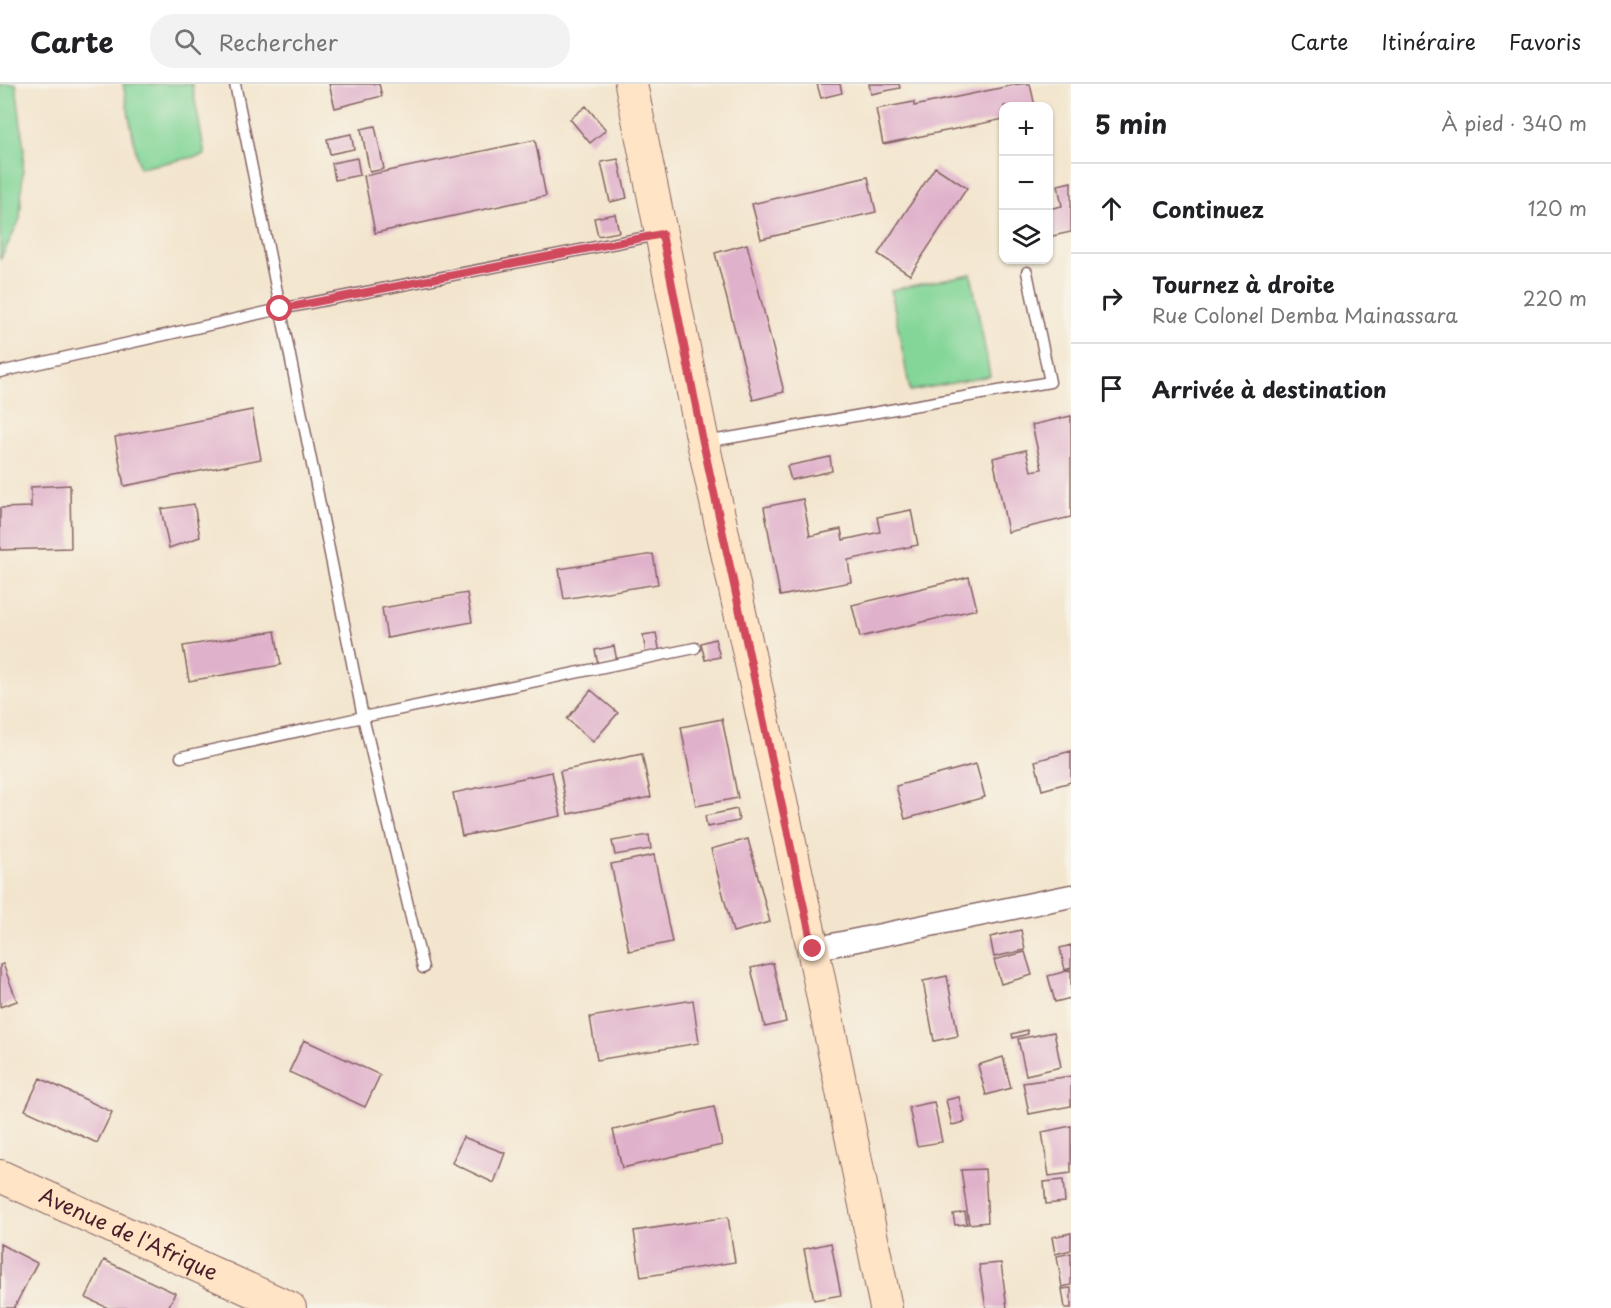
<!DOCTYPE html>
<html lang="fr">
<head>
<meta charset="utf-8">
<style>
  :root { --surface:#fff; --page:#f2f2f2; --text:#202124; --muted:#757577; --line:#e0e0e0 }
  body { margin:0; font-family:"Playpen Sans",sans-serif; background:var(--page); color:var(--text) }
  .controls { position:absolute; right:18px; top:18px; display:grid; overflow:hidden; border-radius:12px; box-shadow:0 2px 4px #0004 }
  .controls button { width:54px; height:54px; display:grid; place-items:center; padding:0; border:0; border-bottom:2px solid var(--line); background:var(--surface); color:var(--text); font:30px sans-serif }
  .stop { position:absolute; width:18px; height:18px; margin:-14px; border:4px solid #d1495b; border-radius:50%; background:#fff }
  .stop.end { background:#d1495b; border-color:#fff; box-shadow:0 2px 6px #0008 }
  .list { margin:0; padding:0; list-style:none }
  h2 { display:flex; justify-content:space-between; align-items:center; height:78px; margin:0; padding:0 24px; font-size:26px }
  h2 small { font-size:20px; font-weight:400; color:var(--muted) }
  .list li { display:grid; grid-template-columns:39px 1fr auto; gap:18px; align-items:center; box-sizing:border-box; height:90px; padding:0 24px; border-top:2px solid var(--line) }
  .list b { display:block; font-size:22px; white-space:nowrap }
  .list p { margin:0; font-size:20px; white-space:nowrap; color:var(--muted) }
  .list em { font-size:20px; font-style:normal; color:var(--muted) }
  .icon { flex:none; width:33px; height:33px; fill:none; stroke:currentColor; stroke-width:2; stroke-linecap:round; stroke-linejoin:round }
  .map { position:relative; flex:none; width:1071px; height:1224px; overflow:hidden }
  header { display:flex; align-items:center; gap:36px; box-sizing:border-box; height:84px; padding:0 30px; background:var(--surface); border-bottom:2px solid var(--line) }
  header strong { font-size:28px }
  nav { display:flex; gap:33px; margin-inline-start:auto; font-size:21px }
  .search { width:420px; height:54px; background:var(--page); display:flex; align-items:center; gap:15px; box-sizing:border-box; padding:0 21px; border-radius:24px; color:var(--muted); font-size:22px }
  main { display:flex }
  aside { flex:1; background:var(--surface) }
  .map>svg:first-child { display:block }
  .green { fill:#83d698; stroke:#667a62; stroke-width:1.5 }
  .building { fill:#e0b1cb }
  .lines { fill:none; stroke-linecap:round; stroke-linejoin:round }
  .lane-casing { stroke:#856464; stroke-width:13 }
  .street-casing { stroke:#856464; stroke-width:25 }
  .secondary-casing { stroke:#856464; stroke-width:34 }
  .lane { stroke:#fff; stroke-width:10 }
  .street { stroke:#fff; stroke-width:22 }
  .secondary { stroke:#ffe4c6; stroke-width:32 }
  .route { stroke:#d1495b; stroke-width:8 }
  .labels { text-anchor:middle; stroke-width:4.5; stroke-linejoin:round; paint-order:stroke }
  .street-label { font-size:21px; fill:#4a1f2b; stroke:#f7f3e8 }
</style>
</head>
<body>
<header>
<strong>Carte</strong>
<div class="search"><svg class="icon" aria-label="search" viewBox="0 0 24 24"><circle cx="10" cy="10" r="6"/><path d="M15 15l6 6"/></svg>Rechercher</div>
<nav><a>Carte</a><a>Itinéraire</a><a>Favoris</a></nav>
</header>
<main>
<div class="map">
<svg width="1071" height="1224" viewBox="0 0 1071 1224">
  <rect width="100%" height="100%" fill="#f7f3e8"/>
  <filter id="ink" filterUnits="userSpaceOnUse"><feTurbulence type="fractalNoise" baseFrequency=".0167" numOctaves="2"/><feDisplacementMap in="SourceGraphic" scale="12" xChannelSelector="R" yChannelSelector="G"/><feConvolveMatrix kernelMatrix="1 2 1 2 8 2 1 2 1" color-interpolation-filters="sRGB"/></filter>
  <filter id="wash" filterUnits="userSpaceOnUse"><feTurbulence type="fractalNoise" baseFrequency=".008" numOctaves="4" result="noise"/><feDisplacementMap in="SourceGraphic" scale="24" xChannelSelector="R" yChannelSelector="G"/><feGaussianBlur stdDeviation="1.35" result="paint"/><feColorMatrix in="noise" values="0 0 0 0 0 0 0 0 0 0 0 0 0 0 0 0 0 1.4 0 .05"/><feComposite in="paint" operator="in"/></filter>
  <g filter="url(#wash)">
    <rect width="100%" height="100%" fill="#f3e5cd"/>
    <path class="green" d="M0,0H16L24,65L20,135L0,176Z
      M123,0H192L205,71L139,84Z
      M971,190L990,292L910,307L891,206Z"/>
    <g id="blocks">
      <path class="building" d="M329,0H379L382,12L335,24Z
        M817,0H840L842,9L821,14Z
        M869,0H899L900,4L871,10Z
        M1019,0H1030L1035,22H1004V35L883,60L876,25L914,18V22Z
        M586,22L606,46L590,59L570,35Z
        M375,42L384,85L370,88L361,45Z
        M351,50L354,65L330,70L327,55Z
        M535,56L546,112L375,149L364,92Z
        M357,74L360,91L335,96L332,79Z
        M618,75L627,114L610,118L601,78Z
        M935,83L967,104L910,191L878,170Z
        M868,93L876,128L761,155L752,120Z
        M1071,98V148L1048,153V125L1062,122L1058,101Z
        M615,130L619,148L598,152L594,134Z
        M747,160L784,308L753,316L715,169Z
        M252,326L261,375L124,402L115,353Z
        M1071,332V433L1008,448L993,374L1026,366L1031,387L1042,385L1032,341Z
        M830,373L832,387L791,396L787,382Z
        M70,401L71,464L0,466V424L31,423V403Z
        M803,415L810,452L841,445L843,456L880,448L877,433L911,426L918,461L848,476L851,498L780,512L764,423Z
        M194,420L200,453L169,464L161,425Z
        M653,470L658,500L564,515L559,485Z
        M969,493L977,525L860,553L852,521Z
        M467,509L472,538L387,554L382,524Z
        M275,547L281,581L189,597L183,562Z
        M656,549L660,569L646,571L643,551Z
        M715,555L720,573L705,576L701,559Z
        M614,562L617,577L598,581L595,566Z
        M591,606L618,629L593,658L567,635Z
        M722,635L738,714L696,722L681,643Z
        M1071,667V698L1042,706L1035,677Z
        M642,670L651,713L568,730L560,687Z
        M976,680L985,713L905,735L896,702Z
        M552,688L561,732L462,752L453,709Z
        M737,725L739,737L707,743L705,732Z
        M649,751L651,765L615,771L612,757Z
        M748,755L770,838L733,848L711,765Z
        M654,771L672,858L629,867L611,780Z
        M1021,846L1025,866L994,873L990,853Z
        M1071,861V884L1065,886L1060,864Z
        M1025,868L1032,891L1001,900L994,876Z
        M773,879L786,938L765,943L751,884Z
        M3,880L17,917L0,923V881Z
        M1071,886V914L1055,918L1048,892Z
        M947,892L958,952L934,957L923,897Z
        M693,916L699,959L597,976L590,933Z
        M1027,946L1028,950L1013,954L1012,950Z
        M1054,948L1061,983L1026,991L1018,955Z
        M304,956L380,991L365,1023L289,988Z
        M1003,973L1011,1004L986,1011L978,981Z
        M1071,992V1022L1029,1030L1023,999Z
        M40,994L112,1028L97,1059L25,1026Z
        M959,1013L965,1038L952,1041L946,1016Z
        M934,1018L942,1058L917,1062L909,1023Z
        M714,1023L722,1061L622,1084L613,1046Z
        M1071,1042V1089L1049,1092L1042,1048Z
        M463,1053L505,1069L494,1099L452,1079Z
        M985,1085L988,1138L969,1140L961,1086Z
        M1063,1096L1065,1118L1046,1120L1044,1098Z
        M965,1128L967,1140L955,1141L953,1130Z
        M728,1133L735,1178L641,1193L634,1147Z
        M1071,1149V1166L1055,1170L1052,1153Z
        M831,1159L841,1211L814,1216L804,1165Z
        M0,1160L37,1179L14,1224H0Z
        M1071,1169V1201L1062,1203L1057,1172Z
        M104,1176L175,1209L168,1224H108L86,1214Z
        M1001,1179L1007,1224H986L979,1181Z
        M1071,1204V1224H1065L1062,1205Z"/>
    </g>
  </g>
  <g filter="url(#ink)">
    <use href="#blocks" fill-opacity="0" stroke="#856464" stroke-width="1.5"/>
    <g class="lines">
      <g class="lane-casing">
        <path id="lane" d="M235,0L363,633L423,884
          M0,288L280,225L657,151
          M706,358L1050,298L1027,188
          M181,673L363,633L695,564"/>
      </g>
      <g class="street-casing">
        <path id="street" d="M813,865L1071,812"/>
      </g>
      <g class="secondary-casing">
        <g id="secondary">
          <path d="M631,0L703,358L813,865L886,1224"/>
          <path id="s1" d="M0,1092L290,1224"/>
        </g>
      </g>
      <use href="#lane" class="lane"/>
      <use href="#street" class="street"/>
      <use href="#secondary" class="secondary"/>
    </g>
  </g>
  <g class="lines" filter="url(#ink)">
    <path class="route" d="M280,225L662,150L703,358L813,865"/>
  </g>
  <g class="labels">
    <g class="street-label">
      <text dy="7" stroke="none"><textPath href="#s1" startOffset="141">Avenue de l'Afrique</textPath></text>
    </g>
  </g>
</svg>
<div class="controls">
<button>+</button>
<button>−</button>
<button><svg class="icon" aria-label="layers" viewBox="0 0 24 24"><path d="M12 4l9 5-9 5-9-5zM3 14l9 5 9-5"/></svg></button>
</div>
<div class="stop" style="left:280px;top:225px"></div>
<div class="stop end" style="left:813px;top:865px"></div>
</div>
<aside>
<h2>5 min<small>À pied · 340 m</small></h2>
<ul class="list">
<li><svg class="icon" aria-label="ahead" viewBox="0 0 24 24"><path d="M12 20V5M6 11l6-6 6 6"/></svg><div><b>Continuez</b></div><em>120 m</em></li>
<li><svg class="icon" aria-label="right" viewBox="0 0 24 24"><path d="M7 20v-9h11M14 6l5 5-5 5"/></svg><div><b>Tournez à droite</b><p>Rue Colonel Demba Mainassara</p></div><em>220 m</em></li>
<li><svg class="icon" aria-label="arrive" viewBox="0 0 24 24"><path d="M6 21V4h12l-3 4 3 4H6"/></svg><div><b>Arrivée à destination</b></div></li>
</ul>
</aside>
</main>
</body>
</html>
